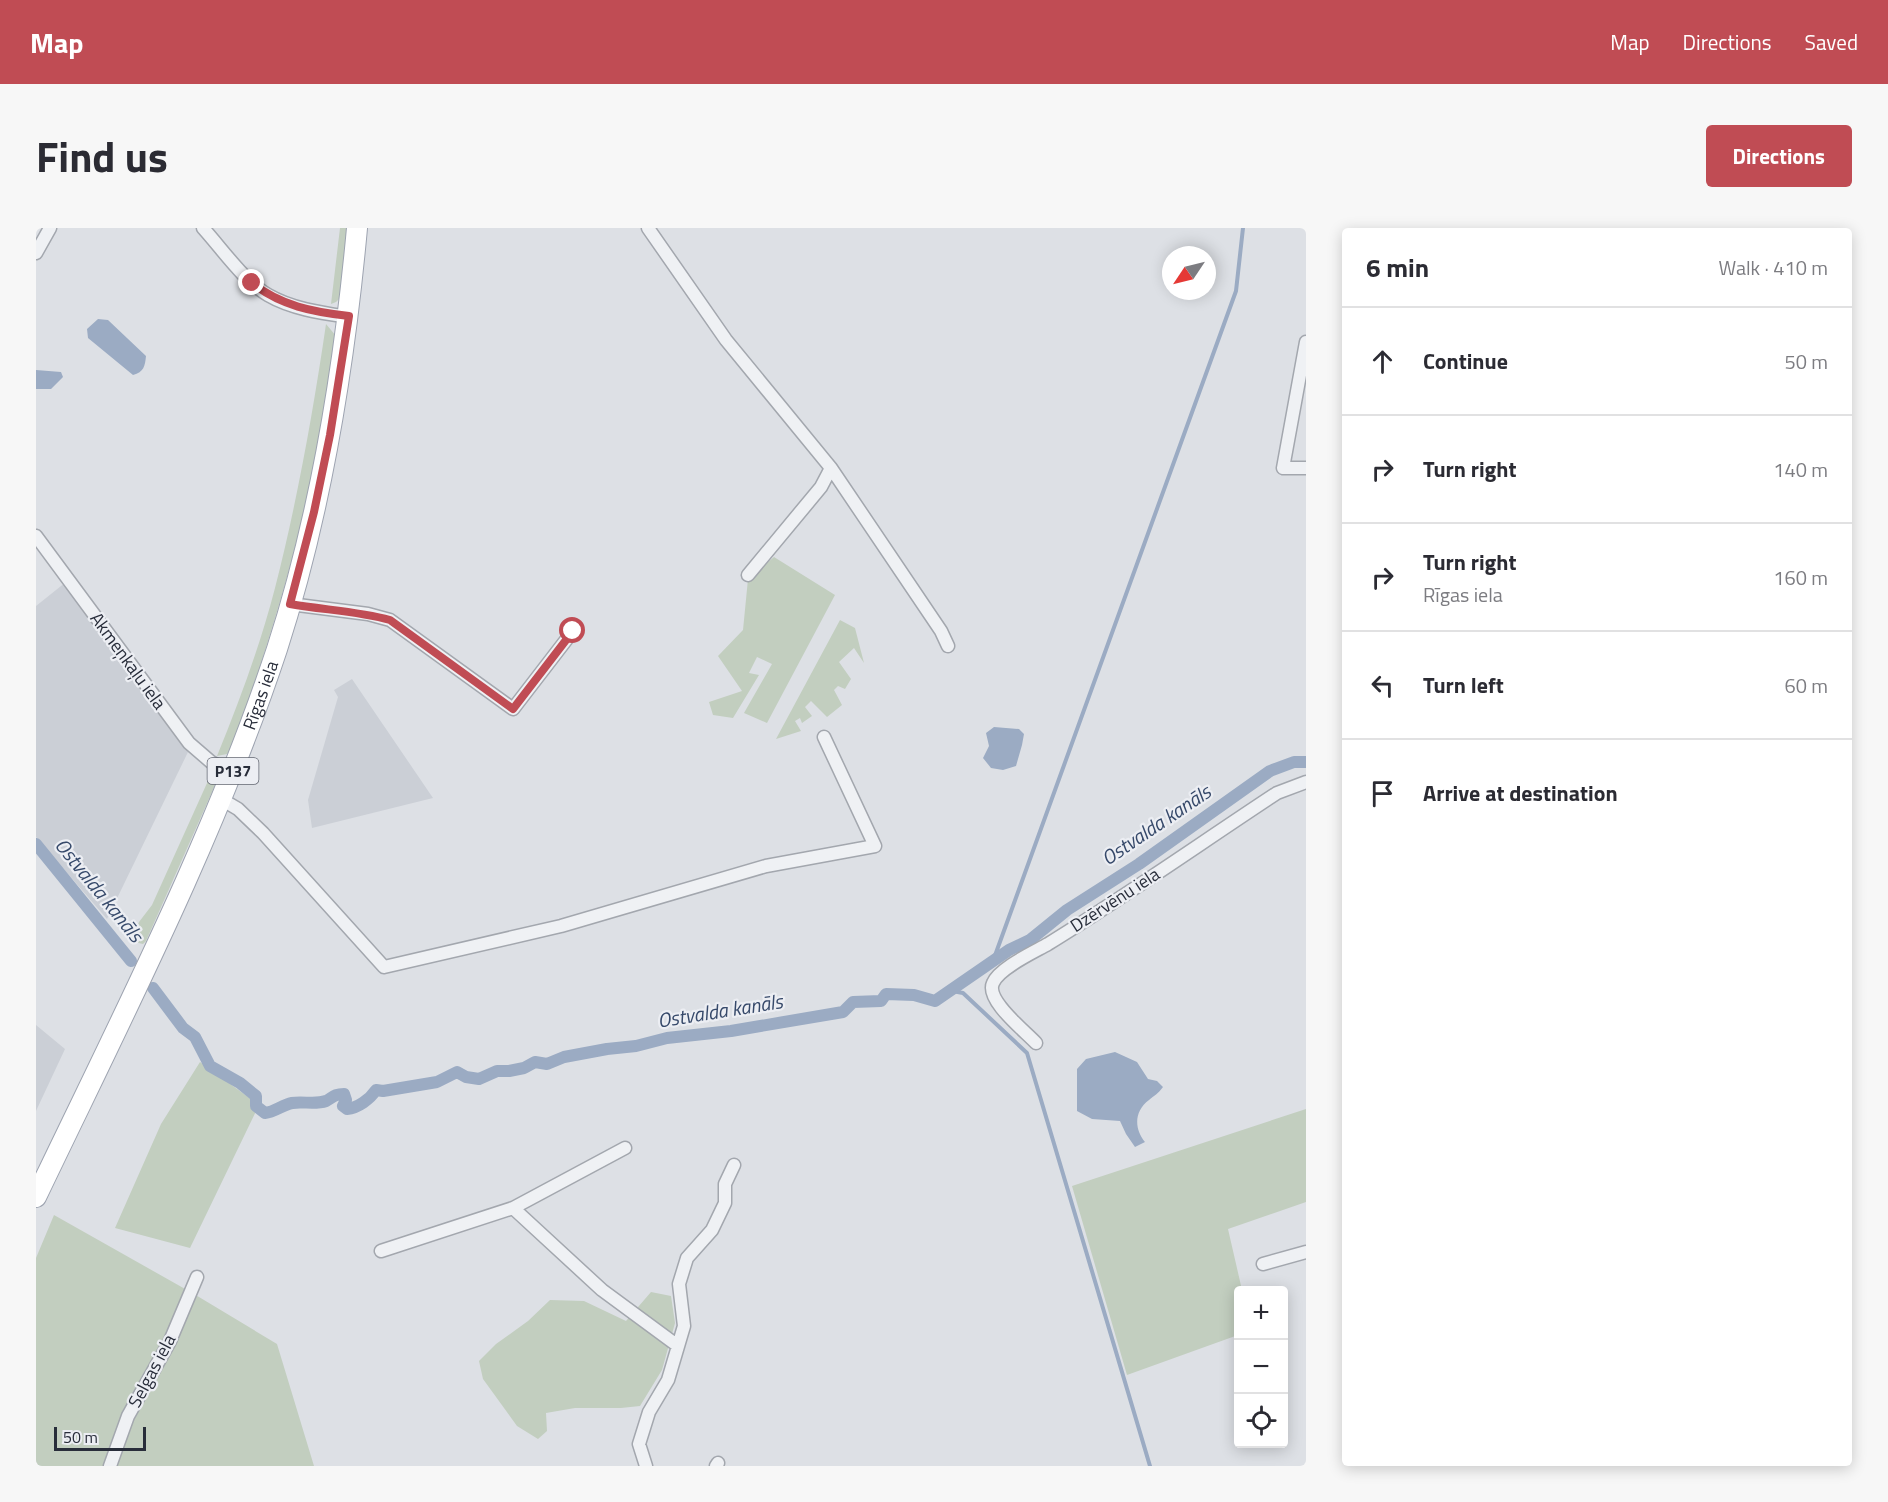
<!DOCTYPE html>
<html lang="en">
<head>
<meta charset="utf-8">
<style>
  :root { --surface:#fff; --page:#f7f7f7; --text:#2b2b33; --muted:#7c7c81; --line:#e1e1e2; --accent:#c04c54 }
  body { margin:0; font-family:"Titillium Web",sans-serif; background:var(--page); color:var(--text) }
  .controls { position:absolute; right:18px; bottom:18px; display:grid; overflow:hidden; border-radius:6px; box-shadow:0 3px 15px #0003 }
  .controls button { width:54px; height:54px; display:grid; place-items:center; padding:0; border:0; border-bottom:2px solid var(--line); background:var(--surface); color:var(--text); font:30px sans-serif }
  .compass { position:absolute; left:1126px; top:18px; width:54px; height:54px; border-radius:50%; background:var(--surface); box-shadow:0 3px 15px #0003; rotate:235deg }
  .scale { position:absolute; left:18px; bottom:15px; width:92px; box-sizing:border-box; padding-left:6px; border:3px solid #282d3a; border-top:0; font-size:16px; line-height:21px; white-space:nowrap; color:#282d3a; -webkit-text-stroke:4px #eceef3; paint-order:stroke }
  .stop { position:absolute; width:18px; height:18px; margin:-14px; border:4px solid #c04c54; border-radius:50%; background:#fff }
  .stop.end { background:#c04c54; border-color:#fff; box-shadow:0 2px 6px #0008 }
  .list { margin:0; padding:0; list-style:none }
  h2 { display:flex; justify-content:space-between; align-items:center; height:78px; margin:0; padding:0 24px; font-size:26px }
  h2 small { font-size:20px; font-weight:400; color:var(--muted) }
  .list li { display:grid; grid-template-columns:39px 1fr auto; gap:18px; align-items:center; box-sizing:border-box; height:108px; padding:0 24px; border-top:2px solid var(--line) }
  .list b { display:block; font-size:22px; white-space:nowrap }
  .list p { margin:0; font-size:20px; white-space:nowrap; color:var(--muted) }
  .list em { font-size:20px; font-style:normal; color:var(--muted) }
  .icon { flex:none; width:33px; height:33px; fill:none; stroke:currentColor; stroke-width:2; stroke-linecap:round; stroke-linejoin:round }
  .map { position:relative; flex:none; width:1270px; height:1238px; overflow:hidden; border-radius:6px }
  header { display:flex; align-items:center; gap:36px; box-sizing:border-box; height:84px; padding:0 30px; background:var(--accent); color:#fff }
  header strong { font-size:28px }
  nav { display:flex; gap:33px; margin-inline-start:auto; font-size:21px }
  .intro { display:flex; align-items:center; justify-content:space-between; box-sizing:border-box; height:144px; padding:0 36px }
  h1 { margin:0; font-size:42px }
  .button { padding:15px 27px; border-radius:6px; background:var(--accent); color:#fff; font-size:21px; font-weight:700 }
  main { display:flex; gap:36px; padding:0 36px }
  aside { flex:1; background:var(--surface); border-radius:6px; box-shadow:0 3px 15px #0003 }
  .map>svg:first-child { display:block }
  .built { fill:#cbcfd6 }
  .green { fill:#c2cebf }
  .water { fill:#9babc3 }
  .lines { fill:none; stroke-linecap:round; stroke-linejoin:round }
  .stream { stroke:#9babc3; stroke-width:4 }
  .canal { stroke:#9babc3; stroke-width:12 }
  .minor-casing { stroke:#a3a7ae; stroke-width:15 }
  .primary-casing { stroke:#9da3b0; stroke-width:22 }
  .minor { stroke:#eff1f4; stroke-width:12 }
  .primary { stroke:#fff; stroke-width:20 }
  .route { stroke:#c04c54; stroke-width:8 }
  .labels { text-anchor:middle; stroke-width:4.5; stroke-linejoin:round; paint-order:stroke }
  .shield { fill:#eceef3; stroke:#636772; stroke-width:1.5 }
  .shield-label { font-size:16px; font-weight:bold; fill:#282d3a }
  .street-label { font-size:18px; fill:#282d3a; stroke:#eceef3 }
  .water-label { font-size:20px; font-style:italic; fill:#36496a; stroke:#eceef3 }
</style>
</head>
<body>
<header>
<strong>Map</strong>
<nav><a>Map</a><a>Directions</a><a>Saved</a></nav>
</header>
<div class="intro"><h1>Find us</h1><a class="button">Directions</a></div>
<main>
<div class="map">
<svg width="1270" height="1238" viewBox="0 0 1270 1238">
  <rect width="100%" height="100%" fill="#dde0e5"/>
  <path class="built" d="M30,354L152,524L71,691L0,609V378Z
    M316,451L397,570L276,600L272,572L302,469L298,462Z
    M0,797L29,821L0,883Z"/>
  <path class="green" d="M304,0H313L305,69L300,74L295,76Z
    M290,96L300,108C292,153 286,198 277,243C258,335 229,425 199,514L191,526L181,528C203,474 224,418 239,360C261,274 277,185 290,96Z
    M738,329L799,367L731,495L708,485L736,436L721,429L713,445L723,447L697,490L677,487L673,474L706,463L682,428L707,402L712,351Z
    M804,392L819,400L828,435L818,420L803,434L815,451L809,461L802,458L798,462L806,477L791,489L775,473L769,479L776,488L766,495L764,490L759,493L765,503L740,511Z
    M176,544L180,555L110,713L107,716L94,713L103,694L116,677Z
    M164,834L223,877L154,1020L79,1000L125,896Z
    M1270,881V974L1192,1001L1206,1062H1202V1107L1091,1147L1036,958Z
    M18,987L158,1066L241,1116L278,1238H0V1030Z
    M615,1064L635,1068L639,1095L626,1142L604,1178L585,1180H539L510,1185L511,1203L502,1211L481,1198L447,1151L443,1133L460,1116L492,1093L514,1072L548,1073L590,1093Z"/>
  <path class="water" d="M62,91L72,92L110,128C109,138 108,144 97,147L52,110L51,101Z
    M0,142L25,144L27,149L15,161H0Z
    M958,499L983,501L988,506L986,517L980,538L967,542L955,540L947,530L953,518L950,505Z
    M1079,824L1101,834L1112,851L1121,853L1127,859C1122,866 1119,867 1113,872C1098,883 1098,901 1109,914L1099,919L1090,906L1084,893L1056,891L1041,883V841L1050,831Z"/>
  <g class="lines">
    <path class="stream" d="M957,733L1200,63L1207,0
      M916,763L927,765L991,825L1114,1238"/>
    <path class="canal" d="M0,616L95,733
      M117,760L147,800L159,809L174,838L204,855L220,868V878L229,885C239,884 246,877 256,875C267,873 279,877 290,873C297,869 299,866 308,866L310,872L307,878L311,881C322,880 334,871 340,862L347,863L401,854L421,844L430,849L443,851L461,843H473L488,840L499,834L511,836L528,829L571,821L600,818L631,810L695,803L807,784L817,774L845,773L850,766L878,767L899,773L973,722L994,712L1031,682L1103,636L1234,543L1258,534H1270"/>
    <g class="minor-casing">
      <path id="minor" d="M167,0C186,21 208,53 232,67C256,81 286,85 313,89
        M612,0L690,112L795,240L905,403L912,418
        M0,25L14,0
        M1270,114L1247,240H1270
        M0,308L153,515L175,534L196,545
        M712,347L785,259L795,240
        M254,376L332,386L354,392L477,481L537,403
        M185,571L202,581L227,605L348,739L525,698L730,638L839,618L788,509
        M1000,815C989,803 949,772 957,755C963,740 998,724 1012,716C1090,668 1165,615 1241,565L1270,554
        M477,980L566,1062L642,1118
        M345,1023L477,980L589,920
        M1227,1036L1270,1024
        M74,1238L92,1188L134,1113L161,1049
        M610,1238L603,1216L613,1184L632,1152L648,1098L643,1056L651,1030L676,1002L689,975V956L698,937
        M680,1238L682,1235"/>
    </g>
    <g class="primary-casing">
      <g id="primary">
        <path id="s1" d="M0,969C86,789 178,611 241,421C285,285 308,142 321,0"/>
      </g>
    </g>
    <use href="#minor" class="minor"/>
    <use href="#primary" class="primary"/>
  </g>
  <g class="lines">
    <path class="route" d="M216,55C245,78 277,84 313,88L294,207L278,284L254,376C288,382 322,383 354,392L477,481L537,403"/>
  </g>
  <g class="labels">
    <rect class="shield" x="171.5" y="530" width="51" height="26" rx="4.5"/>
    <g class="shield-label">
      <text x="197" y="549">P137</text>
    </g>
    <g class="street-label">
      <text transform="translate(92 433) rotate(54)" y="6">Akmeņkaļu iela</text>
      <text dy="6" stroke="none"><textPath href="#s1" startOffset="550">Rīgas iela</textPath></text>
      <text transform="translate(1079 672) rotate(-33)" y="6">Dzērvēnu iela</text>
      <text transform="translate(116 1143) rotate(-62)" y="6">Selgas iela</text>
    </g>
    <g class="water-label">
      <text transform="translate(1120 597) rotate(-34)" y="7">Ostvalda kanāls</text>
      <text transform="translate(63 662) rotate(51)" y="7">Ostvalda kanāls</text>
      <text transform="translate(684 783) rotate(-9)" y="7">Ostvalda kanāls</text>
    </g>
  </g>
</svg>
<div class="controls">
<button>+</button>
<button>−</button>
<button><svg class="icon" aria-label="locate" viewBox="0 0 24 24"><circle cx="12" cy="12" r="6"/><path d="M12 2v4M12 18v4M2 12h4M18 12h4"/></svg></button>
</div>
<svg class="compass" viewBox="-18 -18 36 36"><path d="M0-13l5 13h-10z" fill="#e53935"/><path d="M0 13l5-13h-10z" fill="#7c7c81"/></svg>
<div class="scale">50 m</div>
<div class="stop" style="left:537px;top:403px"></div>
<div class="stop end" style="left:216px;top:55px"></div>
</div>
<aside>
<h2>6 min<small>Walk · 410 m</small></h2>
<ul class="list">
<li><svg class="icon" aria-label="ahead" viewBox="0 0 24 24"><path d="M12 20V5M6 11l6-6 6 6"/></svg><div><b>Continue</b></div><em>50 m</em></li>
<li><svg class="icon" aria-label="right" viewBox="0 0 24 24"><path d="M7 20v-9h11M14 6l5 5-5 5"/></svg><div><b>Turn right</b></div><em>140 m</em></li>
<li><svg class="icon" aria-label="right" viewBox="0 0 24 24"><path d="M7 20v-9h11M14 6l5 5-5 5"/></svg><div><b>Turn right</b><p>Rīgas iela</p></div><em>160 m</em></li>
<li><svg class="icon" aria-label="left" viewBox="0 0 24 24"><path d="M17 20v-9H6M10 6l-5 5 5 5"/></svg><div><b>Turn left</b></div><em>60 m</em></li>
<li><svg class="icon" aria-label="arrive" viewBox="0 0 24 24"><path d="M6 21V4h12l-3 4 3 4H6"/></svg><div><b>Arrive at destination</b></div></li>
</ul>
</aside>
</main>
</body>
</html>
